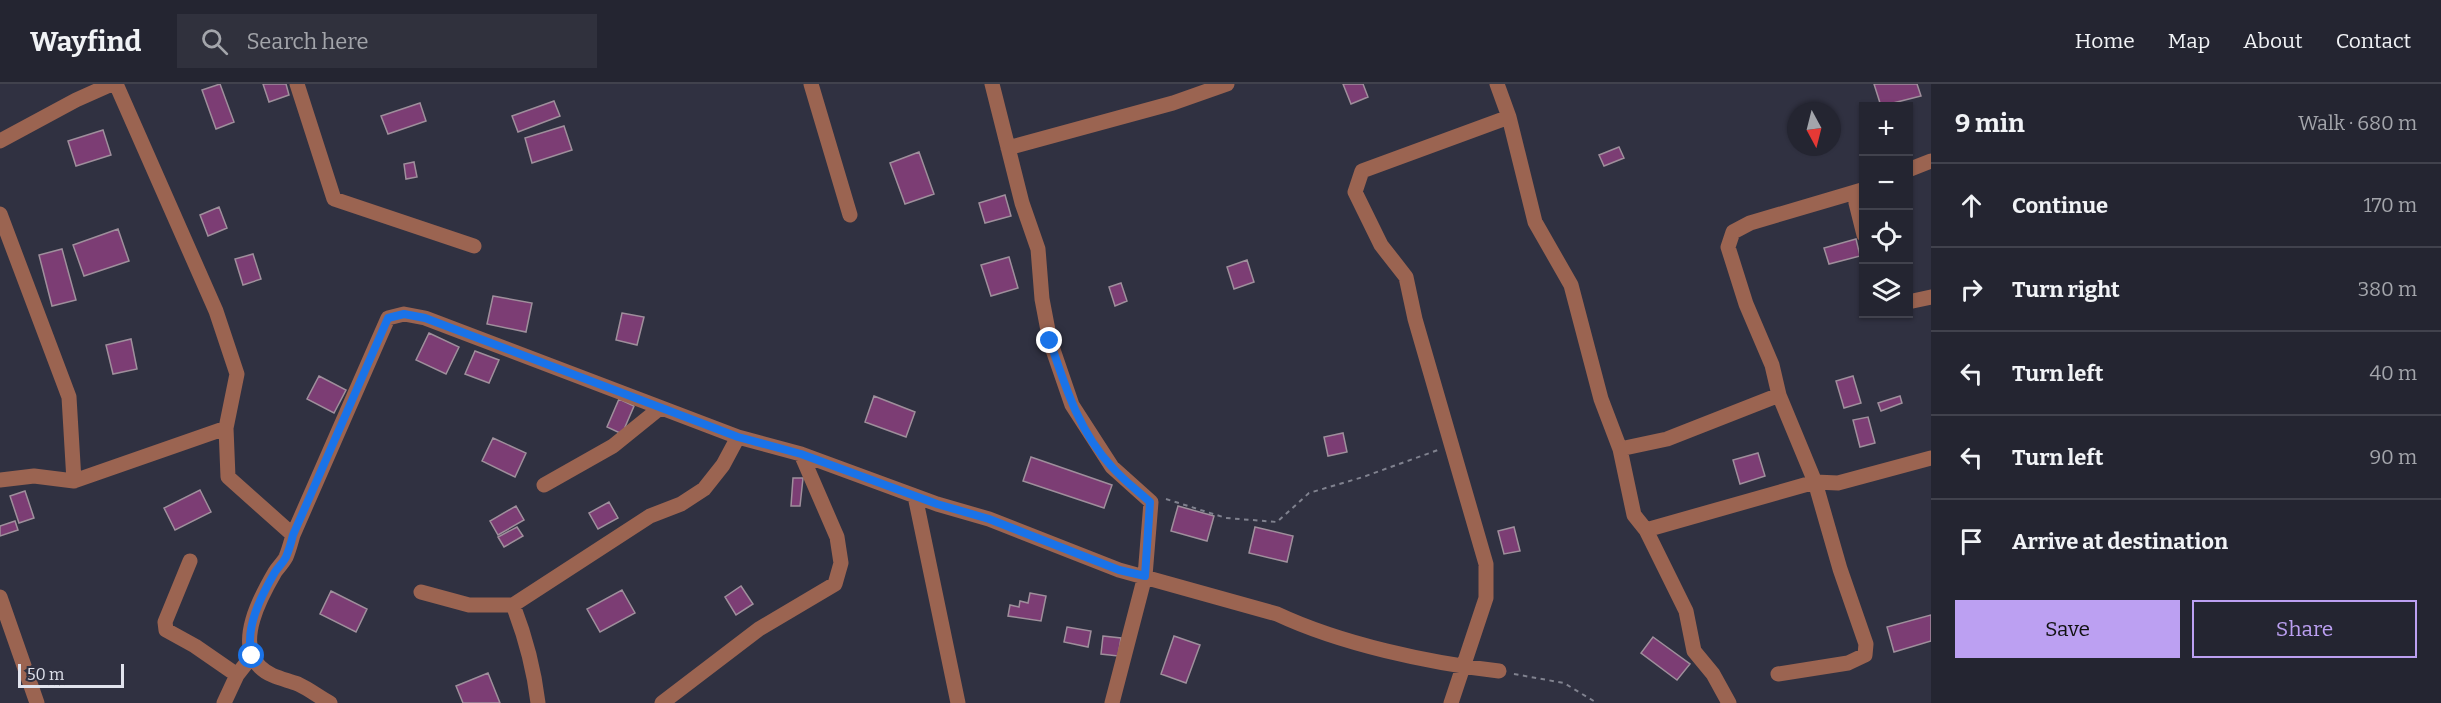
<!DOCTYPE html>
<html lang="en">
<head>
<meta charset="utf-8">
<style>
  :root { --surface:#242531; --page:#30313d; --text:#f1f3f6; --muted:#a3a5ab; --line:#41424d; --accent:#bca0f2 }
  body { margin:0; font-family:Bitter,serif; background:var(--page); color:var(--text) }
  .controls { position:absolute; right:18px; top:18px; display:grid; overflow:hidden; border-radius:0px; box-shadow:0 2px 4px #0004 }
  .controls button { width:54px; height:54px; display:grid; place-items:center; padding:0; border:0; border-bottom:2px solid var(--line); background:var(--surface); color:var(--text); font:30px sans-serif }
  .compass { position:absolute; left:1787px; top:18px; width:54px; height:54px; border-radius:50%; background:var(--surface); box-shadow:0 2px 4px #0004; rotate:173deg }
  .scale { position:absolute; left:18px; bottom:15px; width:106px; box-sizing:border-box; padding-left:6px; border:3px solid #e1e3ed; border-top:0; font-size:16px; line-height:21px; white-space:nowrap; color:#e1e3ed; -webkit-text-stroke:4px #303141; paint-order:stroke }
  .stop { position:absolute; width:18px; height:18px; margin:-14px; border:4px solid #1a73e8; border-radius:50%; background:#fff }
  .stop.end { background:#1a73e8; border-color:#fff; box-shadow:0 2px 6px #0008 }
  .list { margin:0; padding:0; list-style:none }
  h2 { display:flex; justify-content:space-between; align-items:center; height:78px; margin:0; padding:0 24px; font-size:26px }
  h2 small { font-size:20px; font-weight:400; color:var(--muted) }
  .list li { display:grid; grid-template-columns:39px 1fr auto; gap:18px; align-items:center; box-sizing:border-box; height:84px; padding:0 24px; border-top:2px solid var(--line) }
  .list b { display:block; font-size:22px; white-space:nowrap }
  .list em { font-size:20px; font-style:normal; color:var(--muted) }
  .actions { display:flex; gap:12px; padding:18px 24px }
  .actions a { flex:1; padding:14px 0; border:2px solid var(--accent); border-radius:0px; text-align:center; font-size:21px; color:var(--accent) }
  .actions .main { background:var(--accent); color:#111 }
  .icon { flex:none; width:33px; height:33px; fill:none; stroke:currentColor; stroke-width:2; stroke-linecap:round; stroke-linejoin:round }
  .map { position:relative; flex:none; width:1931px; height:619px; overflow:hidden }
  header { display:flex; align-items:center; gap:36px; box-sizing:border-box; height:84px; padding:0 30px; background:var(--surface); border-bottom:2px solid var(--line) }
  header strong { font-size:28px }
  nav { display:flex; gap:33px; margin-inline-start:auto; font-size:21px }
  .search { width:420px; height:54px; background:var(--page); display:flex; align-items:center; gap:15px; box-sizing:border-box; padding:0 21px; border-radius:0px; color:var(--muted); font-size:22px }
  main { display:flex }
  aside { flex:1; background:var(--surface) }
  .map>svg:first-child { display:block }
  .building { fill:#7c3d74; stroke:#9f8f9c; stroke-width:1.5 }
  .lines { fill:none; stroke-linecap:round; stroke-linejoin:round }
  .path { stroke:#80828f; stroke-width:2; stroke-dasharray:4.5 4.5; stroke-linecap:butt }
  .minor { stroke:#9b6451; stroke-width:15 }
  .route { stroke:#1a73e8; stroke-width:8 }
</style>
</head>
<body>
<header>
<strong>Wayfind</strong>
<div class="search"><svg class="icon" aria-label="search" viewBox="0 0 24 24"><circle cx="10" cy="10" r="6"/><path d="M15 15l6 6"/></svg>Search here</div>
<nav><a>Home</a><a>Map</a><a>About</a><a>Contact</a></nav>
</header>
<main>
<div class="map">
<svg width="1931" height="619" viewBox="0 0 1931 619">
  <rect width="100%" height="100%" fill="#303141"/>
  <path class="building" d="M220,0L234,38L216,45L202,6Z
    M263,0H286L289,11L269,18Z
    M1343,0H1363L1368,13L1351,20Z
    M1874,0H1917L1921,12L1881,22Z
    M554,17L560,32L518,48L512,32Z
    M420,19L426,37L388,50L381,32Z
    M564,42L572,66L532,79L525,54Z
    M103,46L111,71L76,82L68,57Z
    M1619,63L1624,74L1604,82L1599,71Z
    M919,68L934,110L905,120L890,79Z
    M414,78L417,93L406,95L404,80Z
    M1005,111L1011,132L985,139L979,119Z
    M219,123L227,144L208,152L200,131Z
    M118,145L129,177L84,192L73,161Z
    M1856,155L1860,172L1829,180L1824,164Z
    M62,165L76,216L52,222L39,171Z
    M253,170L261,195L243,201L235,175Z
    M1009,173L1018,204L991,212L981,181Z
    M1247,176L1254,198L1234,205L1227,183Z
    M1121,199L1127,217L1115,222L1109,203Z
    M493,212L532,219L526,248L487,240Z
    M622,229L644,233L637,261L616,256Z
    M429,249L459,263L446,290L416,276Z
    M131,255L137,285L113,290L106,261Z
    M475,267L499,276L489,299L465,290Z
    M319,292L346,306L334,329L307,315Z
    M1853,292L1861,319L1844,324L1836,297Z
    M874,312L915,328L906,353L865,338Z
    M1900,312L1902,319L1881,327L1878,319Z
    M619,315L634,322L622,350L607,343Z
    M1868,333L1875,359L1860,363L1853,336Z
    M1343,349L1347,368L1328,372L1324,353Z
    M493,354L526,369L515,393L482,377Z
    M1758,369L1765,392L1740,400L1733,376Z
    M1031,373L1112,401L1104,424L1023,397Z
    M793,394H803L800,422H791Z
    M200,406L211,428L175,446L164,424Z
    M25,407L34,434L19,439L10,412Z
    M609,418L618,434L598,445L589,429Z
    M516,422L524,436L498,451L490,437Z
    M1178,422L1214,432L1207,457L1171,447Z
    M15,437L18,446L0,452V442Z
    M517,443L523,452L504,463L498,453Z
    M1255,443L1293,452L1287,478L1249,469Z
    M1514,443L1520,467L1504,470L1498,447Z
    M741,502L753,520L736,531L725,513Z
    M622,506L635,529L600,548L587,525Z
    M331,507L367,525L356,548L320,530Z
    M1030,509L1046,512L1041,537L1008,532L1010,521L1019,523L1020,517L1028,519Z
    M1931,531V557L1894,568L1887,543Z
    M1067,543L1091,547L1088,563L1064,558Z
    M1103,552L1121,554L1118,572L1101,570Z
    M1174,552L1200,561L1186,599L1161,590Z
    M1653,553L1690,580L1677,596L1641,569Z
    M488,589L500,619H463L456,602Z"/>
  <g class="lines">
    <path class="path" d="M1166,415L1226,434L1277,438L1309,409L1363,393L1438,366
      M1514,590L1564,599L1597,619"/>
    <path class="minor" d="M116,0L216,227L237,290L226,344L228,393L293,451C291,458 289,466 286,473C283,479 278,483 275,488C261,512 235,559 260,583C270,593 285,595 298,600C309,605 319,613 330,619
      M297,0L334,115L474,162
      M811,0L850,131
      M992,0L1022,119L1038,165L1042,215L1050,257L1072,321L1112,383L1151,418L1145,492L1112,619
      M1497,0L1509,33L1535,138L1571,201L1601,315L1620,365L1634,431L1646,446L1686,527L1694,567L1713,590L1729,619
      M0,57L76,16L112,0
      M1008,64L1173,19L1227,0
      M1908,86L1931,77
      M1864,105L1856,119L1864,151
      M1862,106L1750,139L1733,148L1728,163L1746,220L1772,281L1779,311L1815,398L1838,399L1931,374
      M0,130L69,313L74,397L226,344
      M1908,218L1931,213
      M1620,365L1667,355L1779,311
      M0,396L34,392L74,397
      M544,401L613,362L660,324
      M915,412L958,619
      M1646,446L1815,398L1840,485L1866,560L1865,571L1848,579L1778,590
      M293,451L388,234L404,230L425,234L738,353L801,370L937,420L989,435L1119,486L1277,530C1341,560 1429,579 1499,587
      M190,477L165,538L166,546L195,562L237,591
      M421,508L469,521H513C525,552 534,585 538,619
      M0,513L37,619
      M513,521L650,432L681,420L704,405L723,381L738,353
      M224,619L237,591L252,572
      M662,619L759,545L835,500L841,479L837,453L801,370
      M1451,619L1486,514V480L1415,235L1406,193L1381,161L1355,108L1362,87L1509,33"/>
  </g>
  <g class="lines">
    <path class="route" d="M252,572C244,545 261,512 275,488C278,483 283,479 286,473C289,466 291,459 293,451L388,234L404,230L425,234L738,353L801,370L937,420L989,435L1119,486L1145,492L1150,418C1138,407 1123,396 1112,383C1079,348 1065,302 1050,257"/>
  </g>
</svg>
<div class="controls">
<button>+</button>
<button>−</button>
<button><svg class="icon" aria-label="locate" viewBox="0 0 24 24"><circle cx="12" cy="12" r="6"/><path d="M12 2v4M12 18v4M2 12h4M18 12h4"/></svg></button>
<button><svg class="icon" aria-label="layers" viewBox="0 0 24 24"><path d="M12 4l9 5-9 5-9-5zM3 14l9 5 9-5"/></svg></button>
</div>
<svg class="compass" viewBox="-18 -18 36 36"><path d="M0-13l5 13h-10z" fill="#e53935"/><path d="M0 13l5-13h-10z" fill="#a3a5ab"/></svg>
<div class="scale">50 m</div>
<div class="stop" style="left:252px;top:572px"></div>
<div class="stop end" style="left:1050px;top:257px"></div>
</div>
<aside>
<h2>9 min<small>Walk · 680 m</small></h2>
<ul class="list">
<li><svg class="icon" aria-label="ahead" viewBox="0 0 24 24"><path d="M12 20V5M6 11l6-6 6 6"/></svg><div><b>Continue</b></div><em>170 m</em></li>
<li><svg class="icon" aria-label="right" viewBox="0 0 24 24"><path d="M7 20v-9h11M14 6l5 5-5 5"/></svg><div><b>Turn right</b></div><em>380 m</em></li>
<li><svg class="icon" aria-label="left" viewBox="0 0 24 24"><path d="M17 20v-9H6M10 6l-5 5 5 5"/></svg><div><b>Turn left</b></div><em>40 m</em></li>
<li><svg class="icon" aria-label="left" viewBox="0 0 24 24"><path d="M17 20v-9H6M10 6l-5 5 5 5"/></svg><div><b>Turn left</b></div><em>90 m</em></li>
<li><svg class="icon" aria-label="arrive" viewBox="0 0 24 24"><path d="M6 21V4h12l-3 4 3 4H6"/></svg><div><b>Arrive at destination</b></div></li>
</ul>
<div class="actions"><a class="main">Save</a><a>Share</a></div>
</aside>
</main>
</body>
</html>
